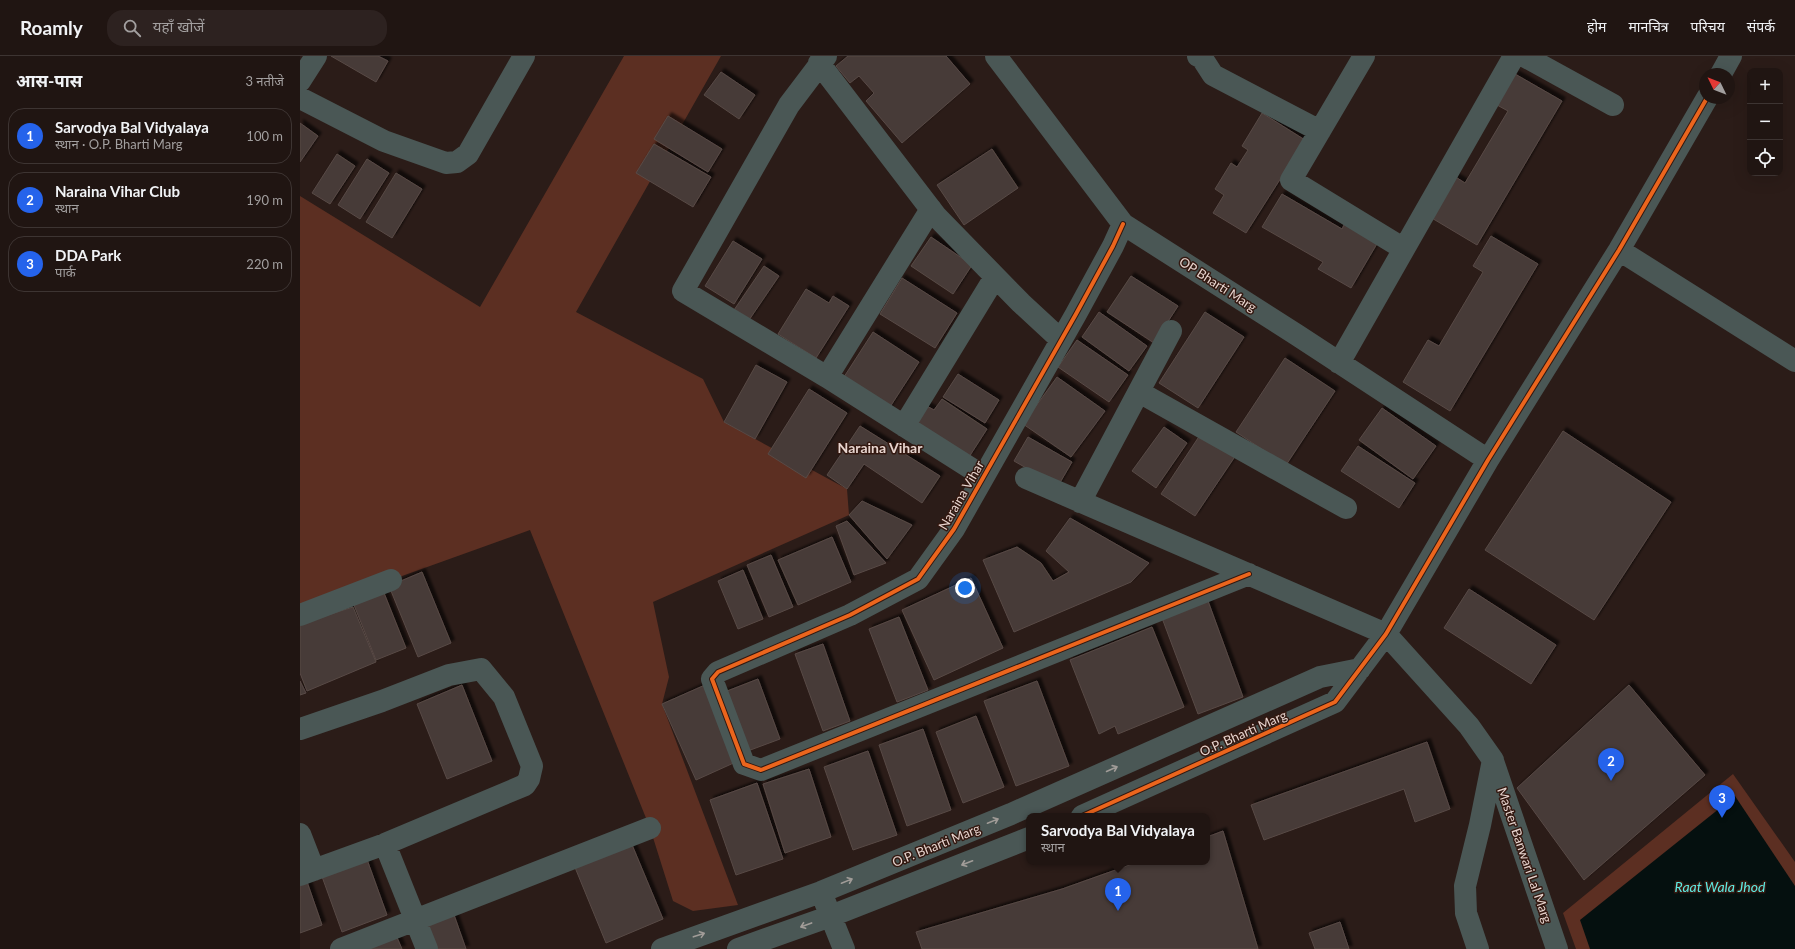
<!DOCTYPE html>
<html lang="hi">
<head>
<meta charset="utf-8">
<style>
  :root { --surface:#201512; --page:#2d2220; --text:#f1f3f6; --muted:#a29f9f; --line:#3d3432; --accent:#2563eb }
  body { margin:0; font-family:Lato,"Noto Sans Devanagari",sans-serif; background:var(--page); color:var(--text) }
  .controls { position:absolute; right:12px; top:12px; display:grid; overflow:hidden; border-radius:8px; box-shadow:0 4px 16px #0002 }
  .controls button { width:36px; height:36px; display:grid; place-items:center; padding:0; border:0; border-bottom:1px solid var(--line); background:var(--surface); color:var(--text); font:20px sans-serif }
  .compass { position:absolute; left:1399px; top:12px; width:36px; height:36px; border-radius:50%; background:var(--surface); box-shadow:0 4px 16px #0002; rotate:313deg }
  .you { position:absolute; left:665px; top:532px; width:14px; height:14px; margin:-10px; border:3px solid #fff; border-radius:50%; background:#1a73e8; box-shadow:0 0 0 6px #1a73e833 }
  .badge { display:grid; place-items:center; width:26px; height:26px; border-radius:50%; background:var(--accent); color:#fff; font-size:13px; font-weight:700 }
  .pin { position:absolute; translate:-50% -33px; filter:drop-shadow(0 1px 2px #0008) }
  .pin::after { content:''; position:absolute; top:21px; width:14px; height:12px; background:inherit; clip-path:polygon(0 0,100% 0,50% 100%) }
  .popup { position:absolute; left:726px; top:757px; width:184px; height:52px; box-sizing:border-box; display:grid; place-content:center; border-radius:8px; background:var(--surface); filter:drop-shadow(0 1px 3px #0005); font-size:13px; white-space:nowrap; color:var(--muted) }
  .popup b { font-size:15px; color:var(--text) }
  .popup::after { content:''; position:absolute; left:50%; top:100%; margin-left:-8px; border:8px solid transparent; border-top-color:var(--surface) }
  .list { margin:0; padding:0; list-style:none }
  h2 { display:flex; justify-content:space-between; align-items:center; height:52px; margin:0; padding:0 16px; font-size:17px }
  h2 small { font-size:13px; font-weight:400; color:var(--muted) }
  .list li { display:grid; grid-template-columns:26px 1fr auto; gap:12px; align-items:center; box-sizing:border-box; height:56px; margin:0 8px 8px; padding:0 8px; border:1px solid var(--line); border-radius:16px }
  .list b { display:block; font-size:15px; white-space:nowrap }
  .list p { margin:0; font-size:13px; white-space:nowrap; color:var(--muted) }
  .list em { font-size:13px; font-style:normal; color:var(--muted) }
  .icon { flex:none; width:22px; height:22px; fill:none; stroke:currentColor; stroke-width:2; stroke-linecap:round; stroke-linejoin:round }
  .map { position:relative; flex:none; width:1495px; height:893px; overflow:hidden }
  header { display:flex; align-items:center; gap:24px; box-sizing:border-box; height:56px; padding:0 20px; background:var(--surface); border-bottom:1px solid var(--line) }
  header strong { font-size:19px }
  nav { display:flex; gap:22px; margin-inline-start:auto; font-size:14px }
  .search { width:280px; height:36px; background:var(--page); display:flex; align-items:center; gap:10px; box-sizing:border-box; padding:0 14px; border-radius:16px; color:var(--muted); font-size:15px }
  main { display:flex }
  aside { flex:1; background:var(--surface) }
  .map>svg:first-child { display:block }
  .green { fill:#5c2f22 }
  .water { fill:#05100f }
  .building { fill:#473a37; stroke:#584a46; filter:url(#shadow) }
  .lines { fill:none; stroke-linecap:round; stroke-linejoin:round }
  .minor { stroke:#4a5755; stroke-width:22 }
  .cycleway-casing { stroke:#331810; stroke-width:6 }
  .cycleway { stroke:#eb651d; stroke-width:4 }
  .oneway { stroke:#a19c98 }
  .labels { text-anchor:middle; stroke-width:3; stroke-linejoin:round; paint-order:stroke }
  .street-label { font-size:13px; fill:#e8d5cf; stroke:#331810 }
  .neighbourhood-label { font-size:14px; font-weight:bold; fill:#e8d5cf; stroke:#331810 }
  .water-label { font-size:14px; font-style:italic; fill:#5fe9e2; stroke:#331810 }
</style>
</head>
<body>
<header>
<strong>Roamly</strong>
<div class="search"><svg class="icon" aria-label="search" viewBox="0 0 24 24"><circle cx="10" cy="10" r="6"/><path d="M15 15l6 6"/></svg>यहाँ खोजें</div>
<nav><a>होम</a><a>मानचित्र</a><a>परिचय</a><a>संपर्क</a></nav>
</header>
<main>
<aside>
<h2>आस-पास<small>3 नतीजे</small></h2>
<ul class="list">
<li><span class="badge">1</span><div><b>Sarvodya Bal Vidyalaya</b><p>स्थान · O.P. Bharti Marg</p></div><em>100 m</em></li>
<li><span class="badge">2</span><div><b>Naraina Vihar Club</b><p>स्थान</p></div><em>190 m</em></li>
<li><span class="badge">3</span><div><b>DDA Park</b><p>पार्क</p></div><em>220 m</em></li>
</ul>
</aside>
<div class="map">
<svg width="1495" height="893" viewBox="0 0 1495 893">
  <defs>
    <filter id="shadow"><feDropShadow dx="3.5" dy="-3.5" stdDeviation="1" flood-color="#0009"/></filter>
  </defs>
  <rect width="100%" height="100%" fill="#2b1c18"/>
  <path class="green" d="M324,0H421L276,256L403,323L424,366L547,433L549,459L353,546L369,621L362,648L438,849L393,855L373,845L350,772L230,474L91,524L0,563V140L180,251Z
    M1433,718L1495,806V893H1276L1263,857Z"/>
  <path class="water" d="M1435,740L1495,830V893H1290L1280,864Z"/>
  <path class="building" d="M31,0H78L88,5L76,26Z
    M548,0H646L670,28L602,87L566,45L574,37L559,20L550,27L536,10Z
    M421,16L455,39L439,63L404,39Z
    M1215,18L1262,45L1177,189L1130,161L1154,120L1165,127L1208,55L1197,49Z
    M962,57L1005,84L946,177L913,157L924,139L915,133L931,107L937,111L948,94L942,90Z
    M368,60L422,93L408,116L354,83Z
    M0,67L18,80L0,106Z
    M354,88L411,121L393,151L336,117Z
    M692,93L718,132L664,169L637,129Z
    M37,98L55,110L30,148L12,137Z
    M67,103L89,117L60,163L38,149Z
    M96,117L122,133L92,182L66,166Z
    M982,138L1042,173L1045,167L1078,186L1051,232L1018,213L1023,206L962,171Z
    M1191,180L1238,208L1150,355L1103,326L1128,284L1139,290L1183,216L1173,210Z
    M631,181L672,209L653,238L611,210Z
    M433,185L462,203L434,248L405,230Z
    M464,210L479,220L449,264L434,254Z
    M831,220L878,250L854,287L807,256Z
    M602,222L657,257L635,292L580,258Z
    M506,233L529,247L533,240L549,250L516,302L478,278Z
    M799,256L847,290L829,315L782,281Z
    M905,256L944,281L898,352L859,327Z
    M573,276L619,306L588,354L542,324Z
    M777,284L828,319L809,346L758,311Z
    M985,302L1035,335L986,409L936,376Z
    M456,309L487,326L455,383L424,366Z
    M658,318L699,344L685,367L643,341Z
    M757,321L805,355L771,401L723,368Z
    M509,333L547,357L506,422L468,398Z
    M642,343L687,373L669,401L615,365L625,349L634,354Z
    M1082,352L1136,390L1113,423L1059,384Z
    M560,370L640,420L622,447L564,408L547,433L527,419Z
    M864,371L887,387L856,432L832,415Z
    M1263,375L1371,446L1294,564L1185,494Z
    M902,376L936,399L895,460L861,438Z
    M728,381L772,406L758,430L714,405Z
    M1058,390L1115,427L1099,452L1041,415Z
    M562,445L612,469L587,503L549,459Z
    M770,462L849,507L831,526L714,576L683,504L717,491L741,507L753,525L769,516L746,495Z
    M547,465L586,507L554,519L536,470Z
    M532,481L551,526L498,549L478,504Z
    M471,499L493,551L469,561L447,509Z
    M443,514L463,563L438,573L418,525Z
    M122,516L151,587L118,601L89,530Z
    M671,522L703,592L634,624L602,554Z
    M1169,533L1256,589L1231,628L1144,572Z
    M84,537L106,592L76,604L54,549Z
    M908,545L943,641L898,658L862,562Z
    M53,551L76,606L7,635L0,617V568Z
    M599,561L628,634L597,646L569,573Z
    M852,571L884,651L818,678L815,670L799,678L770,604Z
    M523,588L550,665L523,675L495,598Z
    M458,623L480,683L445,696L422,637Z
    M0,625L6,637L0,639Z
    M737,625L769,710L716,730L684,645Z
    M162,629L192,705L147,723L117,648Z
    M405,629L438,705L396,724L362,648Z
    M1329,629L1405,719L1284,824L1217,732Z
    M676,660L704,731L663,747L636,676Z
    M623,673L651,754L607,770L579,689Z
    M1127,686L1150,753L1115,766L1104,733L964,784L951,749Z
    M568,695L597,779L553,794L524,711Z
    M509,713L531,781L485,797L463,728Z
    M457,727L483,803L436,819L410,744Z
    M923,775L958,893H622L616,876L762,833L838,806H907V781Z
    M330,784L363,863L306,887L274,809Z
    M65,798L87,859L42,876L20,815Z
    M5,820L22,869L0,877V822Z
    M153,856L166,893H134L125,865Z
    M1040,866L1049,893H1015L1009,877Z
    M95,877L102,893H56Z"/>
  <g class="lines">
    <path class="minor" d="M526,0L489,49L383,235L527,321L683,420
      M696,0L823,168L997,279L1188,404
      M898,0L902,2L913,19L1020,75
      M1064,0L991,124L1104,193
      M1224,0L1313,49
      M519,7L636,160L721,247L761,284
      M1421,18L1431,0
      M0,25L16,0
      M0,42L84,85L146,107L157,106L168,98L224,0
      M823,168L813,190L776,258L654,473L618,523L550,559L418,616L412,623L444,708L461,714L949,518
      M1319,194L1495,305
      M1039,307L1214,0
      M527,321L631,153
      M839,336L1046,452
      M604,370L695,221
      M726,422L1086,578L1169,670L1193,704L1180,769L1165,830L1166,857L1178,893
      M780,446L871,275
      M0,559L91,524
      M0,673L82,645L149,619L181,613L204,641L232,710L229,723L225,729L85,788L127,893
      M1193,705L1257,893
      M782,760L1035,646L1086,578L1188,404L1319,194L1407,42
      M0,778L14,814
      M0,819L85,788
      M525,846L544,893
      M41,893L350,772
      M362,893L521,836L711,758L1020,621L1060,613
      M438,893L531,860L729,782"/>
    <g class="cycleway-casing">
      <path id="cycleway" d="M823,168L813,190L776,258L654,473L618,523L550,559L418,616L412,623L444,708L461,714L949,518
        M782,760L1035,646L1086,578L1188,404L1319,194L1407,42"/>
    </g>
    <use href="#cycleway" class="cycleway"/>
  </g>
  <defs><path id="oneway-shaft" d="M-6 0H5M1.5-3L5.5 0L1.5 3" fill="none" stroke-width="1.6" stroke-linecap="round" stroke-linejoin="round"/></defs>
  <g class="oneway">
    <use href="#oneway-shaft" transform="translate(812 713) rotate(-24)"/>
    <use href="#oneway-shaft" transform="translate(693 765) rotate(-22)"/>
    <use href="#oneway-shaft" transform="translate(667 807) rotate(159)"/>
    <use href="#oneway-shaft" transform="translate(547 825) rotate(-22)"/>
    <use href="#oneway-shaft" transform="translate(506 869) rotate(160)"/>
    <use href="#oneway-shaft" transform="translate(399 879) rotate(-18)"/>
  </g>
  <g class="labels">
    <g class="street-label">
      <text transform="translate(918 228) rotate(33)" y="5">OP Bharti Marg</text>
      <text transform="translate(661 439) rotate(-60)" y="5">Naraina Vihar</text>
      <text transform="translate(943 677) rotate(-24)" y="5">O.P. Bharti Marg</text>
      <text transform="translate(636 789) rotate(-22)" y="5">O.P. Bharti Marg</text>
      <text transform="translate(1225 799) rotate(71)" y="5">Master Banwari Lal Marg</text>
    </g>
    <g class="neighbourhood-label">
      <text x="580" y="397">Naraina Vihar</text>
    </g>
    <g class="water-label">
      <text x="1420" y="836">Raat Wala Jhod</text>
    </g>
  </g>
</svg>
<div class="controls">
<button>+</button>
<button>−</button>
<button><svg class="icon" aria-label="locate" viewBox="0 0 24 24"><circle cx="12" cy="12" r="6"/><path d="M12 2v4M12 18v4M2 12h4M18 12h4"/></svg></button>
</div>
<svg class="compass" viewBox="-18 -18 36 36"><path d="M0-13l5 13h-10z" fill="#e53935"/><path d="M0 13l5-13h-10z" fill="#a29f9f"/></svg>
<div class="you"></div>
<div class="pin badge" style="left:818px;top:855px">1</div>
<div class="popup"><b>Sarvodya Bal Vidyalaya</b>स्थान</div>
<div class="pin badge" style="left:1311px;top:725px">2</div>
<div class="pin badge" style="left:1422px;top:762px">3</div>
</div>
</main>
</body>
</html>
